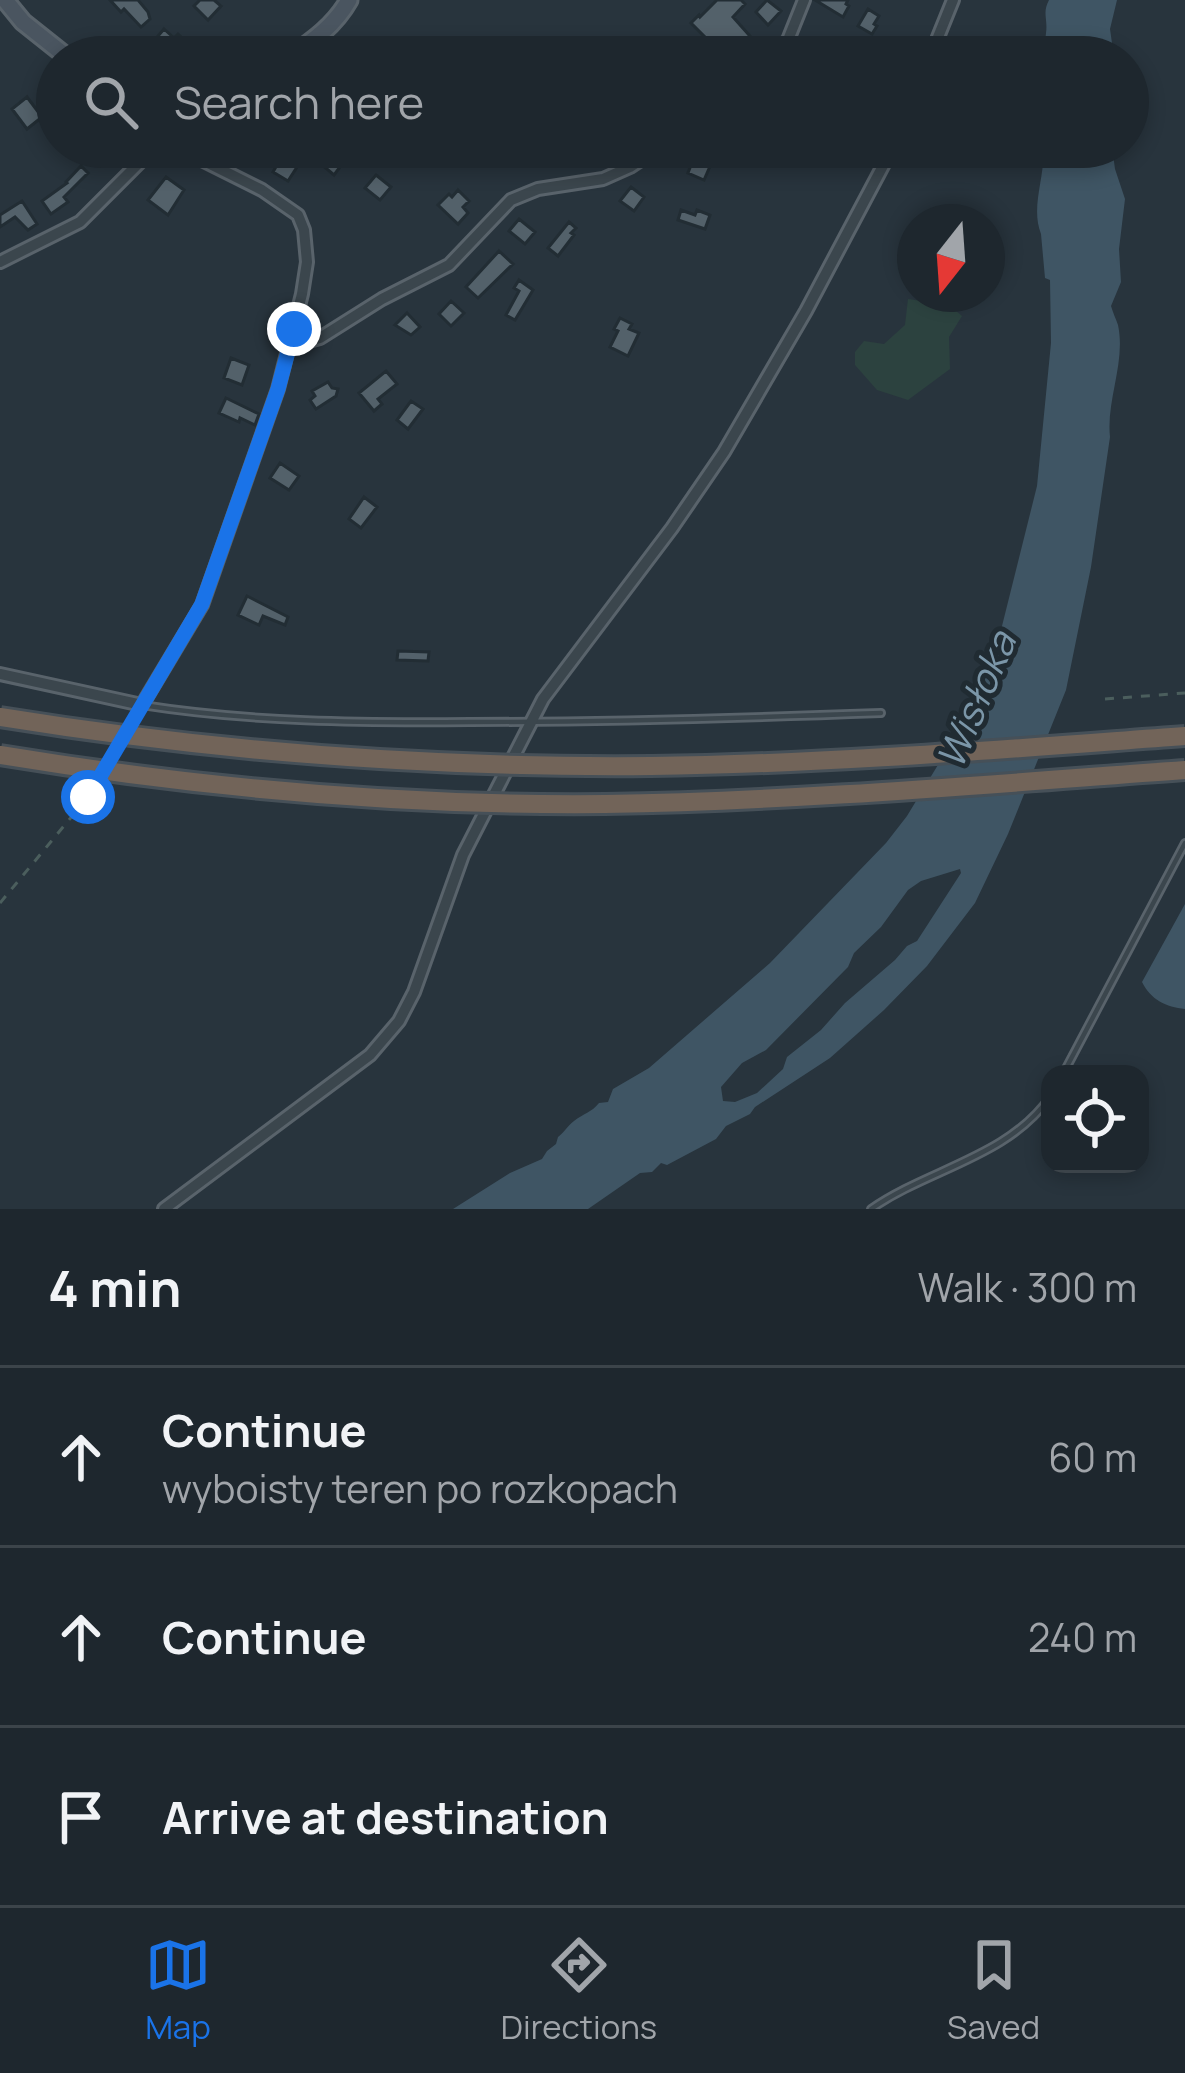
<!DOCTYPE html>
<html lang="en">
<head>
<meta charset="utf-8">
<style>
  :root { --surface:#1e272e; --page:#262f36; --text:#f1f3f6; --muted:#a1a5aa; --line:#3c444a; --accent:#1a73e8 }
  body { margin:0; font-family:Manrope,sans-serif; background:var(--page); color:var(--text) }
  .controls { position:absolute; right:36px; bottom:36px; display:grid; overflow:hidden; border-radius:24px; box-shadow:0 6px 18px #0003 }
  .controls button { width:108px; height:108px; display:grid; place-items:center; padding:0; border:0; border-bottom:3px solid var(--line); background:var(--surface); color:var(--text); font:60px sans-serif }
  .compass { position:absolute; left:897px; top:204px; width:108px; height:108px; border-radius:50%; background:var(--surface); box-shadow:0 6px 18px #0003; rotate:197deg }
  .stop { position:absolute; width:36px; height:36px; margin:-27px; border:9px solid #1a73e8; border-radius:50%; background:#fff }
  .stop.end { background:#1a73e8; border-color:#fff; box-shadow:0 3px 12px #0008 }
  .list { margin:0; padding:0; list-style:none }
  h2 { display:flex; justify-content:space-between; align-items:center; height:156px; margin:0; padding:0 48px; font-size:51px }
  h2 small { font-size:39px; font-weight:400; color:var(--muted) }
  .list li { display:grid; grid-template-columns:78px 1fr auto; gap:36px; align-items:center; box-sizing:border-box; height:180px; padding:0 48px; border-top:3px solid var(--line) }
  .list b { display:block; font-size:45px; white-space:nowrap }
  .list p { margin:0; font-size:39px; white-space:nowrap; color:var(--muted) }
  .list em { font-size:39px; font-style:normal; color:var(--muted) }
  .icon { flex:none; width:66px; height:66px; fill:none; stroke:currentColor; stroke-width:2; stroke-linecap:round; stroke-linejoin:round }
  .map { position:relative; flex:none; width:1185px; height:1209px; overflow:hidden }
  .search { position:absolute; background:var(--surface); box-shadow:0 6px 18px #0003; left:36px; right:36px; top:36px; height:132px; display:flex; align-items:center; gap:30px; box-sizing:border-box; padding:0 42px; border-radius:66px; color:var(--muted); font-size:45px }
  .sheet { height:696px; background:var(--surface) }
  nav { display:flex; justify-content:space-around; align-items:center; box-sizing:border-box; height:168px; border-top:3px solid var(--line); background:var(--surface); font-size:33px; color:var(--muted) }
  nav a { display:grid; justify-items:center; gap:6px }
  nav .on { color:var(--accent) }
  .map>svg:first-child { display:block }
  .green { fill:#2c423f }
  .water { fill:#3f5564; fill-rule:evenodd }
  .building { fill:#53616a; stroke:#222d34; stroke-width:3 }
  .lines { fill:none; stroke-linecap:round; stroke-linejoin:round }
  .lane-casing { stroke:#59636b; stroke-width:10 }
  .street-casing { stroke:#59636b; stroke-width:16 }
  .secondary-casing { stroke:#59636b; stroke-width:21 }
  .path { stroke:#4b5e5d; stroke-width:3; stroke-dasharray:9 9; stroke-linecap:butt }
  .lane { stroke:#3b464d; stroke-width:4.5 }
  .street { stroke:#3b464d; stroke-width:10 }
  .secondary { stroke:#4a5560; stroke-width:15 }
  .highway-bridge-casing { stroke:#465058; stroke-width:24; stroke-linecap:butt }
  .highway-bridge { stroke:#726459; stroke-width:18 }
  .route { stroke:#1a73e8; stroke-width:15 }
  .labels { text-anchor:middle; stroke-width:10; stroke-linejoin:round; paint-order:stroke }
  .water-label { font-size:39px; font-style:italic; fill:#7b96a8; stroke:#202b32 }
</style>
</head>
<body>
<div class="map">
<svg width="1185" height="1209" viewBox="0 0 1185 1209">
  <rect width="100%" height="100%" fill="#28343d"/>
  <path class="green" d="M908,299L949,305L962,316L949,337L950,369L908,400L877,390L855,365V352L864,341L884,344L905,325Z"/>
  <path class="water" d="M1049,0H1117L1110,29L1114,57H1045C1043,47 1045,43 1046,33C1048,19 1042,13 1049,0Z
    M1043,147H1112L1115,169L1125,199L1119,249L1121,282L1111,306C1113,313 1116,319 1118,325C1126,362 1106,400 1110,437L1091,567L1066,690L1008,834L975,903L927,966L884,1010L830,1058L755,1107L750,1114L726,1126L716,1139L667,1165L661,1163L652,1172L640,1173L588,1209H453L510,1173L542,1159L547,1151L556,1144L558,1137C565,1132 567,1126 574,1121C583,1114 592,1112 599,1103L608,1102L613,1089L649,1068L770,963L886,843L907,816L970,712L987,675L1000,634L1037,486L1051,343L1050,280L1045,278L1041,234C1030,206 1046,176 1043,147ZM960,869L961,873L917,941L907,946L895,960L845,1003L821,1030L787,1057L783,1069L757,1093L735,1102L723,1101L721,1087L742,1063L766,1050L848,967L854,953L881,927L908,890L921,881Z
    M1185,904V1009C1166,1007 1151,1000 1142,982Z"/>
  <path class="building" d="M110,0H138L148,12L150,19L141,27L124,9L121,12Z
    M200,0H214L221,6L208,20L194,6Z
    M717,0H741L745,4L733,17L757,44L750,51L745,45L734,57H713L717,52L714,50L716,48L691,23L699,15L700,17Z
    M767,0L781,11L768,25L756,12Z
    M815,0H848L846,4L849,6L843,17Z
    M868,9L879,16L874,24L877,26L872,34L858,26Z
    M164,29L174,38L178,34L202,57H181L158,36Z
    M27,97L42,117L27,129L12,109Z
    M314,147H369L336,164L340,167L334,175L308,153Z
    M553,147H573L574,153L584,152L568,164L556,162Z
    M694,157L711,164L704,180L688,173Z
    M281,158L297,167L288,181L273,172Z
    M81,166L88,173L64,197L68,202L51,214L42,201L67,183L66,182Z
    M376,175L391,187L380,200L365,188Z
    M166,177L184,190L168,215L148,200Z
    M631,187L644,197L634,211L620,201Z
    M458,190L469,201L463,207L468,213L458,224L438,205L449,194L452,197Z
    M22,201L37,224L28,230L15,217L0,227V215Z
    M681,210L695,215L697,210L710,215L705,229L678,220Z
    M519,219L535,232L525,244L509,231Z
    M569,222L576,228L571,233L574,235L558,256L548,248Z
    M499,251L513,264L478,298L466,287Z
    M519,280L533,290L515,320L506,315L519,291L514,288Z
    M451,301L464,313L451,326L439,314Z
    M407,313L420,327L411,335L395,325Z
    M620,318L632,324L629,329L639,333L628,356L610,347L618,331L614,329Z
    M231,358L249,365L242,385L224,378Z
    M386,371L397,384L378,399L382,404L374,411L359,393Z
    M328,382L332,388L338,389L336,396L316,409L310,400L315,396L312,391Z
    M226,398L259,414L255,425L240,418L239,422L219,413Z
    M411,401L423,409L408,429L397,420Z
    M280,463L299,476L289,490L270,478Z
    M364,497L377,507L361,528L349,519Z
    M247,596L288,617L285,625L263,616L259,625L238,615Z
    M398,651L429,652L428,661L397,660Z"/>
  <g class="lines">
    <g class="lane-casing">
      <path id="lane" d="M142,705C250,722 361,723 470,722C607,722 744,718 881,713
        M1063,1074L1185,843
        M871,1209C928,1169 1008,1157 1050,1097"/>
    </g>
    <g class="street-casing">
      <path id="street" d="M768,57L788,40L804,0
        M930,57L953,0
        M0,262L80,222L155,147
        M290,346L320,338L382,299L449,265L511,200L538,189L603,179L630,167L660,147
        M0,674L142,705L202,605L278,389L302,294L307,262L304,230L298,215L262,190L176,147
        M164,1209L370,1055L399,1021L414,992L463,855L543,699L672,528L724,452L806,311L893,147"/>
    </g>
    <g class="secondary-casing">
      <path id="secondary" d="M5,0L23,22L67,57
        M289,57C313,41 335,25 349,0"/>
    </g>
    <path class="path" d="M1105,699L1185,693
      M0,903L88,797L96,783"/>
    <use href="#lane" class="lane"/>
    <use href="#street" class="street"/>
    <use href="#secondary" class="secondary"/>
    <g class="highway-bridge-casing">
      <path id="highway-bridge" d="M0,717C216,752 432,768 651,766C829,764 1007,749 1185,736
        M0,755C200,788 402,806 605,804C799,801 992,784 1185,770"/>
    </g>
    <use href="#highway-bridge" class="highway-bridge"/>
  </g>
  <g class="lines">
    <path class="route" d="M88,797L202,604L278,389L294,329"/>
  </g>
  <g class="labels">
    <g class="water-label">
      <text transform="translate(976 700) rotate(-67)" y="14">Wisłoka</text>
    </g>
  </g>
</svg>
<div class="controls">
<button><svg class="icon" aria-label="locate" viewBox="0 0 24 24"><circle cx="12" cy="12" r="6"/><path d="M12 2v4M12 18v4M2 12h4M18 12h4"/></svg></button>
</div>
<svg class="compass" viewBox="-18 -18 36 36"><path d="M0-13l5 13h-10z" fill="#e53935"/><path d="M0 13l5-13h-10z" fill="#a1a5aa"/></svg>
<div class="stop" style="left:88px;top:797px"></div>
<div class="stop end" style="left:294px;top:329px"></div>
<div class="search"><svg class="icon" aria-label="search" viewBox="0 0 24 24"><circle cx="10" cy="10" r="6"/><path d="M15 15l6 6"/></svg>Search here</div>
</div>
<section class="sheet">
<h2>4 min<small>Walk · 300 m</small></h2>
<ul class="list">
<li><svg class="icon" aria-label="ahead" viewBox="0 0 24 24"><path d="M12 20V5M6 11l6-6 6 6"/></svg><div><b>Continue</b><p>wyboisty teren po rozkopach</p></div><em>60 m</em></li>
<li><svg class="icon" aria-label="ahead" viewBox="0 0 24 24"><path d="M12 20V5M6 11l6-6 6 6"/></svg><div><b>Continue</b></div><em>240 m</em></li>
<li><svg class="icon" aria-label="arrive" viewBox="0 0 24 24"><path d="M6 21V4h12l-3 4 3 4H6"/></svg><div><b>Arrive at destination</b></div></li>
</ul>
</section>
<nav>
<a class="on"><svg class="icon" aria-label="map" viewBox="0 0 24 24"><path d="M3 6l6-2 6 2 6-2v14l-6 2-6-2-6 2zM9 4v14M15 6v14"/></svg>Map</a>
<a><svg class="icon" aria-label="directions" viewBox="0 0 24 24"><path d="M12 3l9 9-9 9-9-9zM9 14v-3h6M13 9l2 2-2 2"/></svg>Directions</a>
<a><svg class="icon" aria-label="saved" viewBox="0 0 24 24"><path d="M7 4h10v16l-5-4-5 4z"/></svg>Saved</a>
</nav>
</body>
</html>
